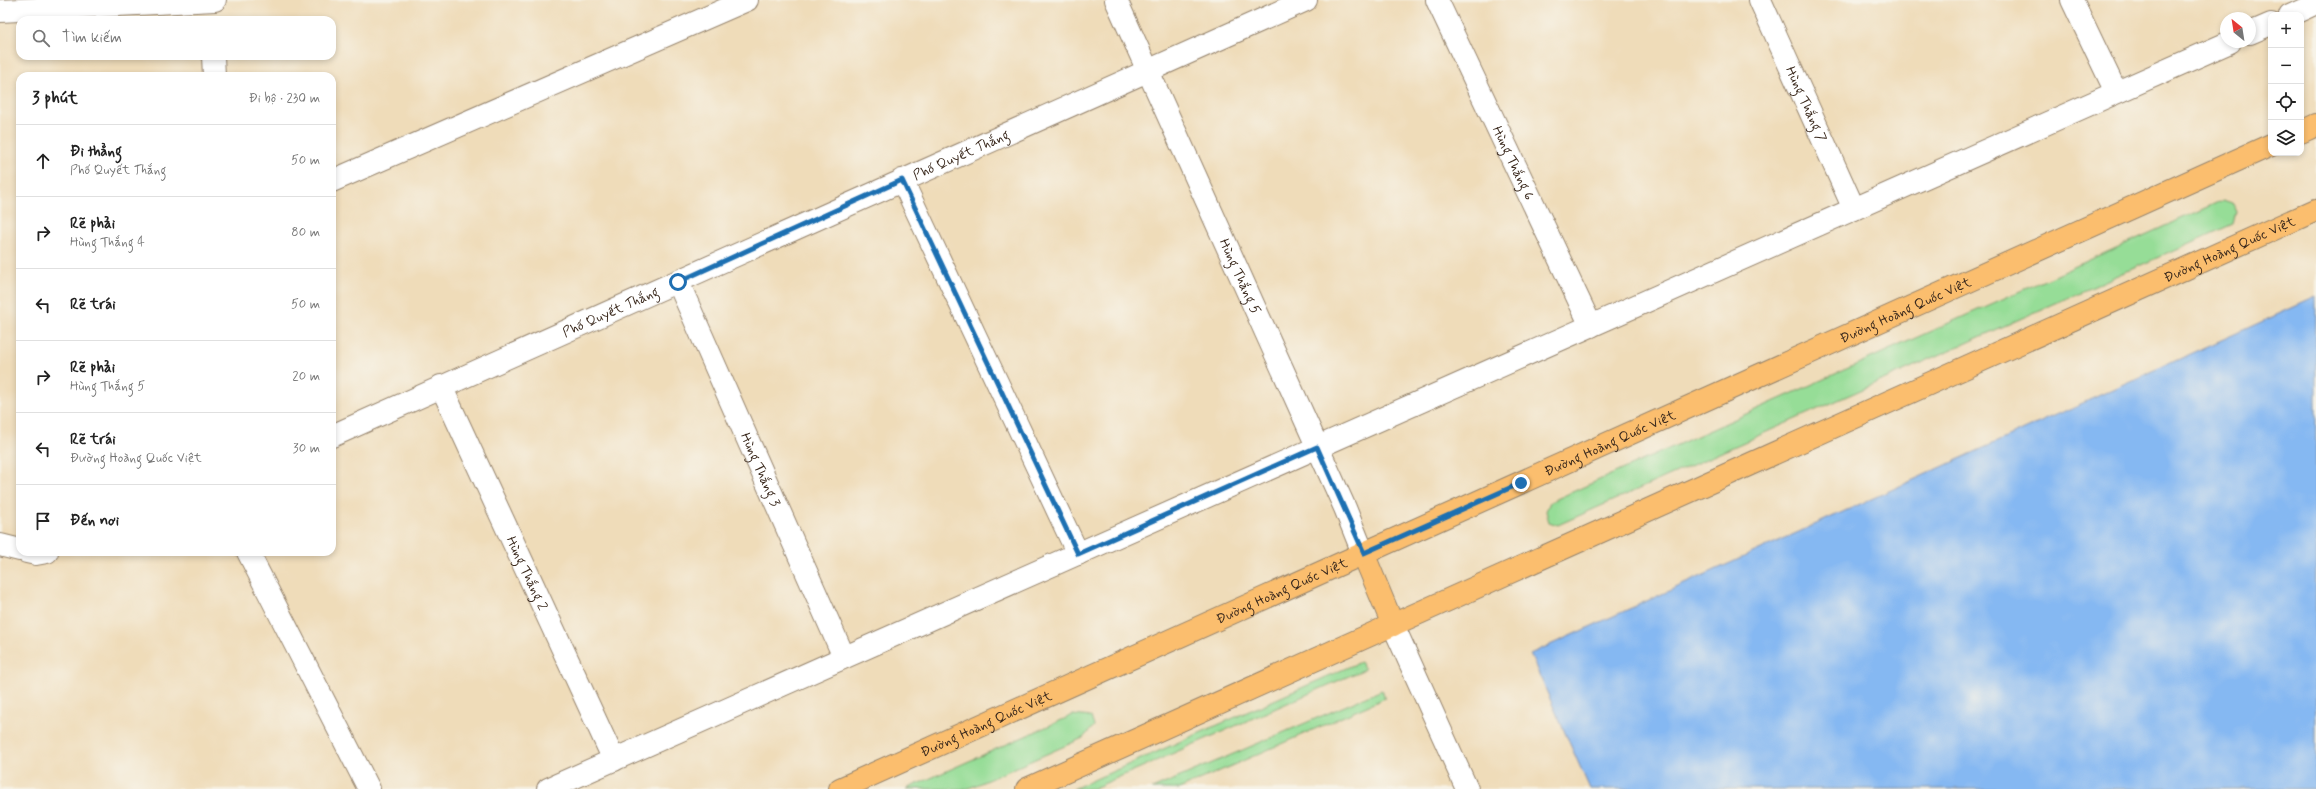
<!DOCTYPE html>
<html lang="vi">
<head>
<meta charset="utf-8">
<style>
  :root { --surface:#fff; --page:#f6f6f6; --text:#222; --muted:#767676; --line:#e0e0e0 }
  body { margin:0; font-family:Mynerve,sans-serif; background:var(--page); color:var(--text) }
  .controls { position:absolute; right:12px; top:12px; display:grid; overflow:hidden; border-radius:8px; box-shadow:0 2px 6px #0003 }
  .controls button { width:36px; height:36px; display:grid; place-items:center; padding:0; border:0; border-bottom:1px solid var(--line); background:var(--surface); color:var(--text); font:20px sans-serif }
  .compass { position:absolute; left:2220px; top:12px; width:36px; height:36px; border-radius:50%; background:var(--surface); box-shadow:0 2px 6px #0003; rotate:330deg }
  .stop { position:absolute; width:12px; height:12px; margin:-9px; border:3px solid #1f6fb2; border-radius:50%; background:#fff }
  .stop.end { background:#1f6fb2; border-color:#fff; box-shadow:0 1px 4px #0008 }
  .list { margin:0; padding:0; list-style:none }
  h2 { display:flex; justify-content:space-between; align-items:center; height:52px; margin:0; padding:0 16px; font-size:17px }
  h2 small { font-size:13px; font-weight:400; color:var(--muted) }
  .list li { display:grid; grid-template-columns:26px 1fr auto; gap:12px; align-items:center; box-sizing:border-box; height:72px; padding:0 16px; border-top:1px solid var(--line) }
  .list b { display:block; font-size:15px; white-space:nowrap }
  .list p { margin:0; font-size:13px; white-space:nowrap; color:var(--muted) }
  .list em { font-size:13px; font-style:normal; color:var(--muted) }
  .icon { flex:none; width:22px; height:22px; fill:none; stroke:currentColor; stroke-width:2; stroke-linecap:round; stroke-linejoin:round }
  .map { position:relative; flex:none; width:2316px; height:789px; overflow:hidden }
  .search { position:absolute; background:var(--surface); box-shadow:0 2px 6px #0003; left:16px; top:16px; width:320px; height:44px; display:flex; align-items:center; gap:10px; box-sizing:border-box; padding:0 14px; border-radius:12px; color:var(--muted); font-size:15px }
  .panel { position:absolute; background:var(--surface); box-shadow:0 2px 6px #0003; left:16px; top:72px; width:320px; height:484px; border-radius:12px }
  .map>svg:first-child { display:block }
  .green { fill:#96dd97; stroke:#68845a }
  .water { fill:#85b8f2; stroke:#607188 }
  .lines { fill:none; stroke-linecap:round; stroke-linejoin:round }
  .street-casing { stroke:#95836c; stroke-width:24 }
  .primary-casing { stroke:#95836c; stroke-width:24 }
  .street { stroke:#fff; stroke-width:22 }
  .primary { stroke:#fbbe6e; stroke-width:22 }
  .route { stroke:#1f6fb2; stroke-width:5 }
  .labels { text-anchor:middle; stroke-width:3; stroke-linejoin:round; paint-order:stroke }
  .street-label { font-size:14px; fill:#3b2a1e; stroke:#f7f3e8 }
</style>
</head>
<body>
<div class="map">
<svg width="2316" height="789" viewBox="0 0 2316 789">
  <rect width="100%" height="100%" fill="#f7f3e8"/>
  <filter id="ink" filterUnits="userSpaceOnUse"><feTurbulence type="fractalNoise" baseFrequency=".025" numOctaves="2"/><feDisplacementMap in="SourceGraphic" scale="8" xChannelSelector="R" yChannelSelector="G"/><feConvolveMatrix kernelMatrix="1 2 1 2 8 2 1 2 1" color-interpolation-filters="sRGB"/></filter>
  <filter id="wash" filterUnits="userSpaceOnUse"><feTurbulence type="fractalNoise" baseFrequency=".012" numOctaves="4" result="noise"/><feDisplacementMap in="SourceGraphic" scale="16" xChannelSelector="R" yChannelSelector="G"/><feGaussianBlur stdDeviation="0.9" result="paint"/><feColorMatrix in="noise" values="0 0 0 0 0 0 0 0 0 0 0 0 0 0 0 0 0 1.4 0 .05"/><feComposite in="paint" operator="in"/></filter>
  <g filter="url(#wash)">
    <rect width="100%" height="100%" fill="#efdcb9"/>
    <path class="green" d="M2223,200L2232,203L2236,212L2233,224L1558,525L1549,522L1546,511L1550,502Z
      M1360,662L1365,669L1092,789H1073Z
      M1382,690L1385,698L1179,789H1152Z
      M1073,715L1091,717L1094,726L1083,738L967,789H906Z"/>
    <path class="water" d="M2316,297V789H1590L1530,654Z"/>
  </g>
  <g filter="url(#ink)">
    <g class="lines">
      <g class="street-casing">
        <g id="street">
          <path id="s1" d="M1116,0L1345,508L1363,553"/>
          <path id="s2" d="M1437,0L1591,326"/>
          <path id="s3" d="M1760,0L1854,209"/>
          <path d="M2072,0L2116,92"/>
          <path d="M0,11L215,0"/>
          <path d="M2290,15L2316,3"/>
          <path d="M2250,33L2271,24"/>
          <path d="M213,56L214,76"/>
          <path d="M902,180L1078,554"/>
          <path d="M332,181L747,0"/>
          <path id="s4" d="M678,282L844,657"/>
          <path id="s5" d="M441,386L614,760"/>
          <path id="s6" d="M332,436L1306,0"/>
          <path d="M0,545L20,550"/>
          <path d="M27,552L36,554L47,552"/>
          <path d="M248,552L369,789"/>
          <path d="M1393,625L1467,789"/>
          <path d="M548,789L2230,42"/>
        </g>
      </g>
      <g class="primary-casing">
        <g id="primary">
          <path d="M2301,132L2316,125"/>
          <path d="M1363,553L1393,625"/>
          <path id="s7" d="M840,789L2271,145"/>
          <path id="s8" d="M1027,789L2316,210"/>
        </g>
      </g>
      <use href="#street" class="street"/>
      <use href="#primary" class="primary"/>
    </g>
  </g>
  <g class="lines" filter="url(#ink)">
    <path class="route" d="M678,282L902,180L1078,554L1317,447L1364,553L1521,483"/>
  </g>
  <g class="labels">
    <g class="street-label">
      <text dy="5" stroke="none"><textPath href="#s3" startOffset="114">Hùng Thắng 7</textPath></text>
      <text dy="5" stroke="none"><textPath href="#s6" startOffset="689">Phố Quyết Thắng</textPath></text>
      <text dy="5" stroke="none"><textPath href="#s2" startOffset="180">Hùng Thắng 6</textPath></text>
      <text dy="5" stroke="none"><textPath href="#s8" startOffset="1318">Đường Hoàng Quốc Việt</textPath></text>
      <text dy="5" stroke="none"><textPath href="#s1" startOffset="303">Hùng Thắng 5</textPath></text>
      <text dy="5" stroke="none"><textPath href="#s7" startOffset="1168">Đường Hoàng Quốc Việt</textPath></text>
      <text dy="5" stroke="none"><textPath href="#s6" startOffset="305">Phố Quyết Thắng</textPath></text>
      <text dy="5" stroke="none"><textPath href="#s7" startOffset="844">Đường Hoàng Quốc Việt</textPath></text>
      <text dy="5" stroke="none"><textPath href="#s4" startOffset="205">Hùng Thắng 3</textPath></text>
      <text dy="5" stroke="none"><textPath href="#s5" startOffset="206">Hùng Thắng 2</textPath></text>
      <text dy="5" stroke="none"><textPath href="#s7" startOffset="484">Đường Hoàng Quốc Việt</textPath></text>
      <text dy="5" stroke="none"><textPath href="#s7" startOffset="160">Đường Hoàng Quốc Việt</textPath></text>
    </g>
  </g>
</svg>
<div class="controls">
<button>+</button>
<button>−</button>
<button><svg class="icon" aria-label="locate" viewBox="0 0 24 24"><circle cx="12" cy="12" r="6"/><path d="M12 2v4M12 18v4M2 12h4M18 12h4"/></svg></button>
<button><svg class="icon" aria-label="layers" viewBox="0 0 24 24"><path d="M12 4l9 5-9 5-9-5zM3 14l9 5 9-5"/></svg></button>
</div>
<svg class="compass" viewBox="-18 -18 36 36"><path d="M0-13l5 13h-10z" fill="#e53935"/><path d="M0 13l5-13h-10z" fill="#767676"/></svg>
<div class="stop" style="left:678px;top:282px"></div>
<div class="stop end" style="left:1521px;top:483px"></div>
<div class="search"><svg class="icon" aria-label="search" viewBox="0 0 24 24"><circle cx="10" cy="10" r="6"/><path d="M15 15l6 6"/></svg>Tìm kiếm</div>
<section class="panel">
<h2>3 phút<small>Đi bộ · 230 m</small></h2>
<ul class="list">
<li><svg class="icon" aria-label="ahead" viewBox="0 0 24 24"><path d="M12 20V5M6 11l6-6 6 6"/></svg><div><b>Đi thẳng</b><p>Phố Quyết Thắng</p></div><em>50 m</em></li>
<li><svg class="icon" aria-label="right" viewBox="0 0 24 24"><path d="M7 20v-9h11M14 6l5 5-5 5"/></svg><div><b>Rẽ phải</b><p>Hùng Thắng 4</p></div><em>80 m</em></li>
<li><svg class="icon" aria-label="left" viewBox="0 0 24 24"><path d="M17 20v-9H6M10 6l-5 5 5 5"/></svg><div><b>Rẽ trái</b></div><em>50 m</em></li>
<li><svg class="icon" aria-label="right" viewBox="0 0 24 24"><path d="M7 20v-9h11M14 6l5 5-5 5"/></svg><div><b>Rẽ phải</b><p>Hùng Thắng 5</p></div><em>20 m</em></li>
<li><svg class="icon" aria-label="left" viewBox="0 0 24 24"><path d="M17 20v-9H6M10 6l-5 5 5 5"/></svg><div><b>Rẽ trái</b><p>Đường Hoàng Quốc Việt</p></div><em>30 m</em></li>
<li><svg class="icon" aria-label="arrive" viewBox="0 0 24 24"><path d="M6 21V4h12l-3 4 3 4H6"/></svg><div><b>Đến nơi</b></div></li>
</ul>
</section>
</div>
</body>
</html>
